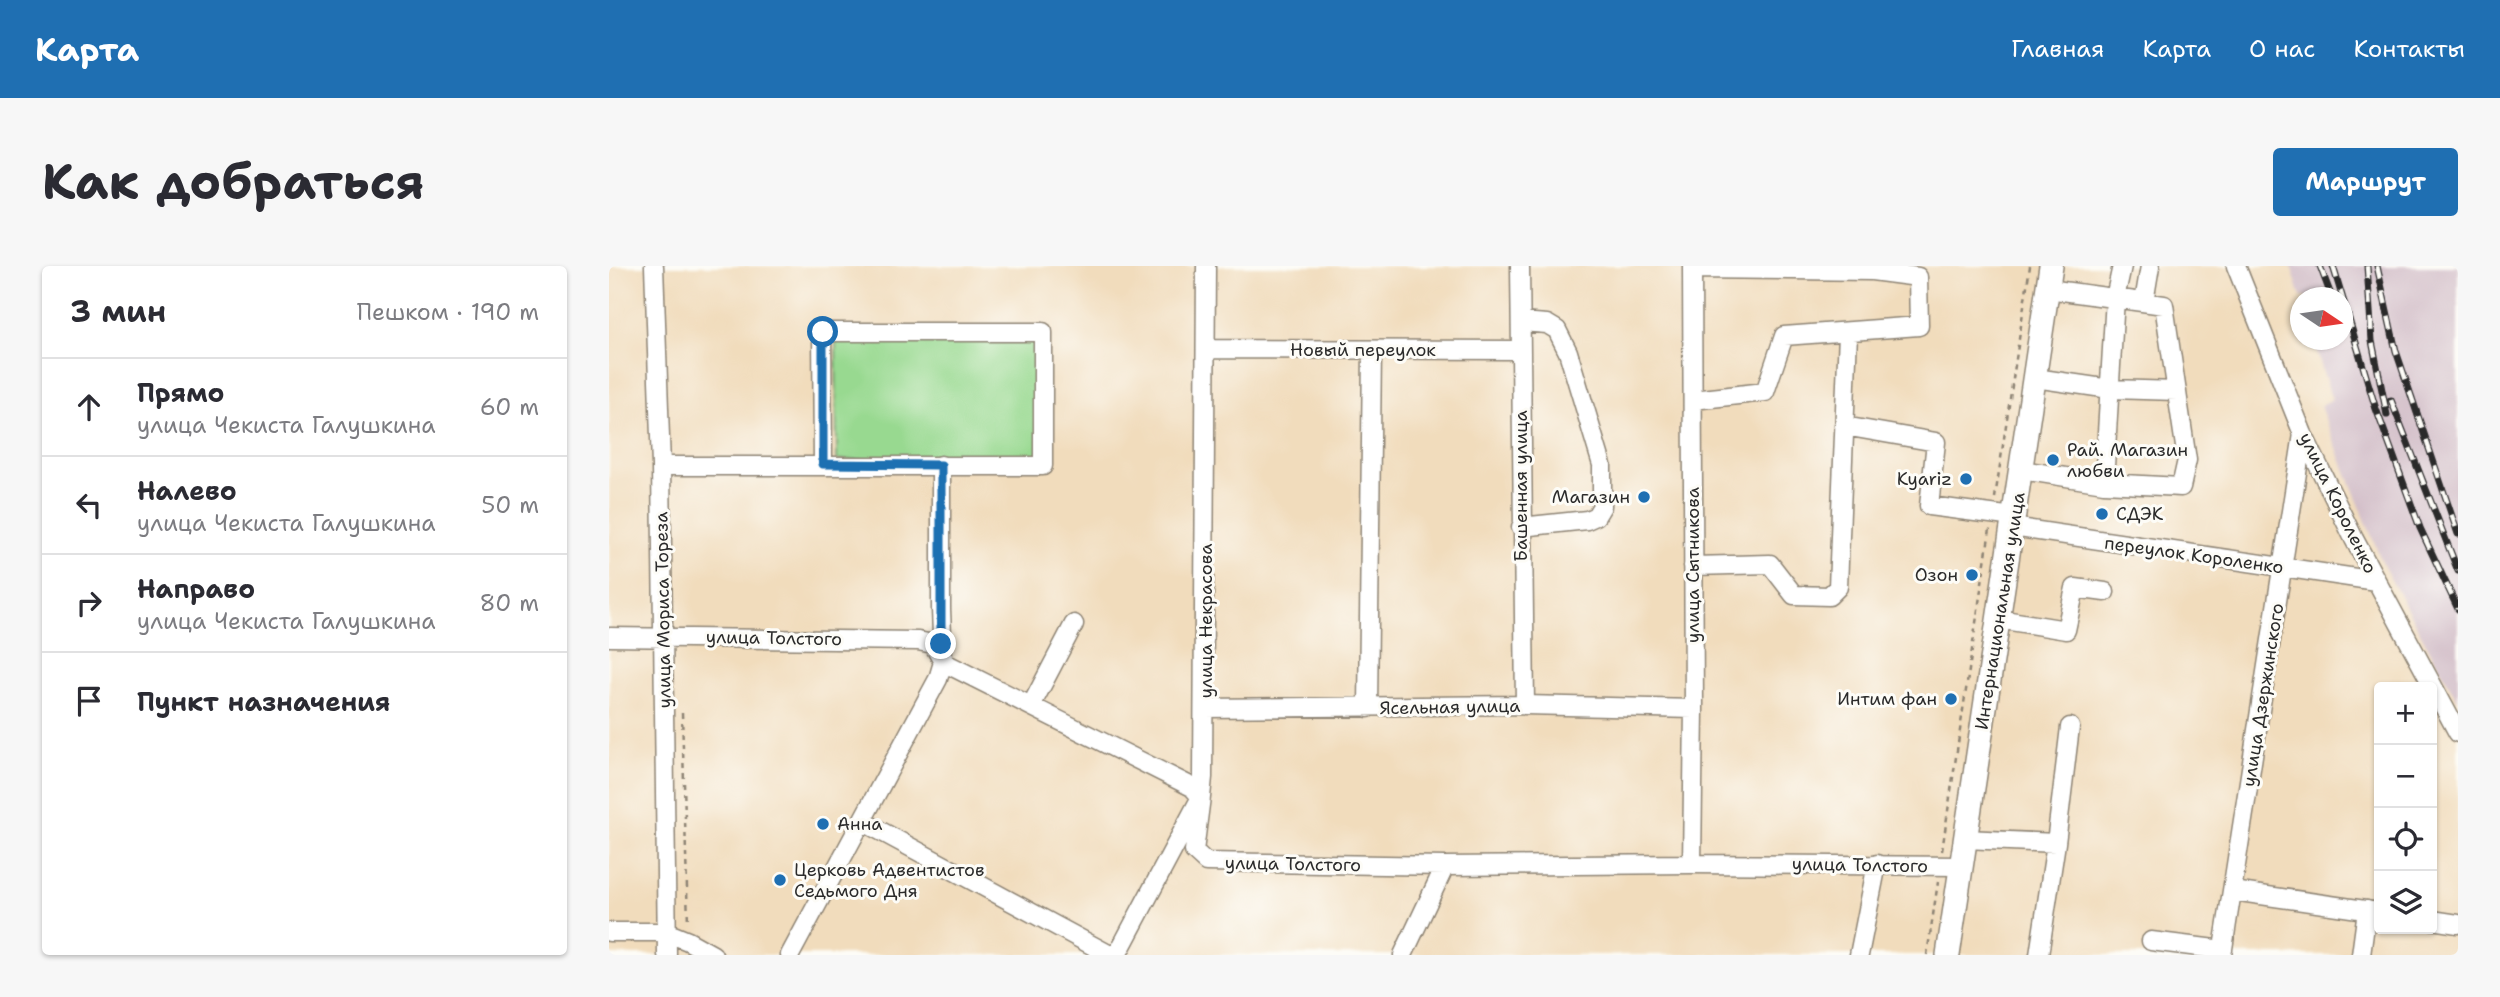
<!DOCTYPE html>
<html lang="ru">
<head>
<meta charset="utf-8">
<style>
  :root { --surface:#fff; --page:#f7f7f7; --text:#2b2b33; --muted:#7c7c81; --line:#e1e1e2; --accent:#1f6fb2 }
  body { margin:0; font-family:"Shantell Sans",sans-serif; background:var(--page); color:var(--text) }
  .controls { position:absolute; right:21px; bottom:21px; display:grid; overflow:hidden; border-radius:7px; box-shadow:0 2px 5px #0004 }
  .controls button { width:63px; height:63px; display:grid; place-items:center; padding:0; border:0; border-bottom:2px solid var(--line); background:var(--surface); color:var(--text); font:35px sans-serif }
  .compass { position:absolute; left:1681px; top:21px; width:63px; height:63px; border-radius:50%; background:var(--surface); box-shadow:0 2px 5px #0004; rotate:103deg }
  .stop { position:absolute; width:21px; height:21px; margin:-16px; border:5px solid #1f6fb2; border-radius:50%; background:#fff }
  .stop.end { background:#1f6fb2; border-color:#fff; box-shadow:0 2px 7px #0008 }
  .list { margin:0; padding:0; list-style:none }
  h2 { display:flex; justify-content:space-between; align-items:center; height:91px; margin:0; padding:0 28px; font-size:30px }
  h2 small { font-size:23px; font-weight:400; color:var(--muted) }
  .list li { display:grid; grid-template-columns:46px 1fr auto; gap:21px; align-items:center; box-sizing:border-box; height:98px; padding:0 28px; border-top:2px solid var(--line) }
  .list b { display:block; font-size:26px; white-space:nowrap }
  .list p { margin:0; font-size:23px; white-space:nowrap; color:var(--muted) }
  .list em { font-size:23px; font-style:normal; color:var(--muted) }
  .icon { flex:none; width:38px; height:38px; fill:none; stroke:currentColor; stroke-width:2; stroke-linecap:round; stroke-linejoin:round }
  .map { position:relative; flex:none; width:1849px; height:689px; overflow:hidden; border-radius:7px }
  header { display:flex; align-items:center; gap:42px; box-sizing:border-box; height:98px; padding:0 35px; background:var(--accent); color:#fff }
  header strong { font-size:33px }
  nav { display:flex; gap:38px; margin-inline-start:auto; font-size:24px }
  .intro { display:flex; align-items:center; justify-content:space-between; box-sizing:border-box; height:168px; padding:0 42px }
  h1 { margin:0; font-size:49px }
  .button { padding:18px 32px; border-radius:7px; background:var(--accent); color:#fff; font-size:24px; font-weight:700 }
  main { display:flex; gap:42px; padding:0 42px }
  aside { flex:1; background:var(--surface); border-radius:7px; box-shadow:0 2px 5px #0004 }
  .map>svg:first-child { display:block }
  .industrial { fill:#d2bdc8 }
  .green { fill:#98d990; stroke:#62825e; stroke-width:2 }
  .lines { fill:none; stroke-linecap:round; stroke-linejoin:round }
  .minor-casing { stroke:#8e8474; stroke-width:21 }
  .major-casing { stroke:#8e8474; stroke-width:26 }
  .path { stroke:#8e8474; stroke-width:2.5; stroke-dasharray:5 5; stroke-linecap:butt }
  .minor { stroke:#fff; stroke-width:18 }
  .major { stroke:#fff; stroke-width:23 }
  .rail-casing { stroke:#2b2b2b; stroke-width:7 }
  .rail { stroke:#fdfcf7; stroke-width:4.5; stroke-dasharray:13; stroke-linecap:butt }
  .route { stroke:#1f6fb2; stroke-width:9 }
  .poi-dot { fill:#1f6fb2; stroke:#fdfcf7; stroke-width:2.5 }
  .labels { text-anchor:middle; stroke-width:6; stroke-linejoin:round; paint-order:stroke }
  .street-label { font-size:18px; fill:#2b2b2b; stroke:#fdfcf7 }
  .poi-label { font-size:18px; fill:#2b2b2b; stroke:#fdfcf7; text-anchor:start }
</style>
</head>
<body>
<header>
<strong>Карта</strong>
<nav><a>Главная</a><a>Карта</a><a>О нас</a><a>Контакты</a></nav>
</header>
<div class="intro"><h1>Как добраться</h1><a class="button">Маршрут</a></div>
<main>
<aside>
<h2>3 мин<small>Пешком · 190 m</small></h2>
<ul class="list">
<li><svg class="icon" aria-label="ahead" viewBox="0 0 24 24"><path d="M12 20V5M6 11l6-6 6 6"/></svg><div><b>Прямо</b><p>улица Чекиста Галушкина</p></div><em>60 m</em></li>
<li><svg class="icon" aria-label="left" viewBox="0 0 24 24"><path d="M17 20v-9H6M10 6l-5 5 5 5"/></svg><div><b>Налево</b><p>улица Чекиста Галушкина</p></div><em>50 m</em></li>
<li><svg class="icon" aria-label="right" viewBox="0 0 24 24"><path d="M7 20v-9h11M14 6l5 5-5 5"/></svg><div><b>Направо</b><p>улица Чекиста Галушкина</p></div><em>80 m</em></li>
<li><svg class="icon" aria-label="arrive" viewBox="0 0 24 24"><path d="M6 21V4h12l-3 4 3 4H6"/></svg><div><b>Пункт назначения</b></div></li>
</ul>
</aside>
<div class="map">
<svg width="1849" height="689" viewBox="0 0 1849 689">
  <rect width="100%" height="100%" fill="#fdfcf7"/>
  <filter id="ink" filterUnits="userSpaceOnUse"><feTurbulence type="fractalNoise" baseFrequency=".0143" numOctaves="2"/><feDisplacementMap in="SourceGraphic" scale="14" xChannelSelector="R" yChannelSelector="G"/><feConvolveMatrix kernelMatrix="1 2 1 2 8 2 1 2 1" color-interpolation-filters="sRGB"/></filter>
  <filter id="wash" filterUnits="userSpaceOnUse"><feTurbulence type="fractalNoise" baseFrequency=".00686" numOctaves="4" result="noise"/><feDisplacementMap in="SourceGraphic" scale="28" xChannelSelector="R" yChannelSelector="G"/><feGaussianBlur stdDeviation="1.57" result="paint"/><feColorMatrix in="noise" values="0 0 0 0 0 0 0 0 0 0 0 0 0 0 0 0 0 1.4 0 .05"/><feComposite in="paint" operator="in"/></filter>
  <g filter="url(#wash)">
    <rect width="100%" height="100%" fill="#f1dcbc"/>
    <path class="industrial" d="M1682,0H1849V435L1775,301L1711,140L1723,134L1704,74H1734V32L1692,31Z"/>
    <path class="green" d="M227,73H430V193L228,194Z"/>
  </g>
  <g filter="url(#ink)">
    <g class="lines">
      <g class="minor-casing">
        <path id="minor" d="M45,0L52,200L58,689
          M911,0L916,439
          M1627,0L1694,168L1745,273L1849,467
          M1083,3L1263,5L1309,11L1310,60L1175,70L1156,126L1084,134
          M1535,36L1541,0
          M912,56L938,58L948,64L959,86L993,199V240L987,250L978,254L912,261
          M598,83L911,84
          M1426,112L1501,123L1568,125
          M1235,160L1327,176L1320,240L1405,251
          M52,200H434V66H213L214,198
          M1412,204L1495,217L1572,221L1578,194L1555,39L1439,23
          M1495,217L1506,32L1513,0
          M1403,261L1767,315
          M1084,300L1161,298L1185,329L1220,330L1229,321L1239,67
          M1389,353L1457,364L1466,322L1496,326
          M0,371L309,375L324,378L334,396L583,521L592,531L585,585L597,596L836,600L1083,598L1352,600
          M422,440L465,358
          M596,442L916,439L1085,443
          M759,442L763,84
          M253,555L501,689
          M1356,573L1447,577L1430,689
          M1447,577L1461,461
          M1083,598L1085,443L1083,0
          M1624,625L1770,646
          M1823,654L1849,658
          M0,666H57L79,675L104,689
          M1542,675L1614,684
          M181,689L329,413L334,396L332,343V199
          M508,689L592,531L594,511L597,0
          M794,689L836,600
          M1250,689L1268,598
          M1613,689L1694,168
          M1752,689L1758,644"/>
      </g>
      <g class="major-casing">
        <path id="major" d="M1339,689L1442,0"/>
      </g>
      <path class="path" d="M1386,232L1421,0
        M73,447L79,658
        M1333,585L1381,263
        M1318,689L1329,616"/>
      <use href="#minor" class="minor"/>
      <use href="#major" class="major"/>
      <g class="rail-casing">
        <path id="rail" d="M1711,0L1723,32
          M1724,0L1766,140L1811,262L1849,343
          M1758,0L1763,75L1778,149
          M1768,0L1787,85L1849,268
          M1782,134L1849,305"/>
      </g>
      <use href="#rail" class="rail"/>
    </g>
  </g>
  <g class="lines" filter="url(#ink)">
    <path class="route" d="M214,66V198L332,199V378"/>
  </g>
  <g class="poi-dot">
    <circle cx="1444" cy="194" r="7"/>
    <circle cx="1357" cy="213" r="7"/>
    <circle cx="1035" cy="231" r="7"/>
    <circle cx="1493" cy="248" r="7"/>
    <circle cx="1363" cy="309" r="7"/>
    <circle cx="1342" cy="433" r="7"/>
    <circle cx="214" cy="558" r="7"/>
    <circle cx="171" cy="614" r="7"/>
  </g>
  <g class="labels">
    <g class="street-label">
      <text x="754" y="90">Новый переулок</text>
      <text transform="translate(912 220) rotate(-90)" y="6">Башенная улица</text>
      <text transform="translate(1729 237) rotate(64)" y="6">улица Короленко</text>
      <text transform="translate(1585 289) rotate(8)" y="6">переулок Короленко</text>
      <text transform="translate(1084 299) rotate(-90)" y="6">улица Сытникова</text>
      <text transform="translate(54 344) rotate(-91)" y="6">улица Мориса Тореза</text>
      <text transform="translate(1391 345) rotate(-81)" y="6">Интернациональная улица</text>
      <text transform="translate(597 355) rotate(-90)" y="6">улица Некрасова</text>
      <text transform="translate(165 372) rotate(1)" y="6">улица Толстого</text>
      <text transform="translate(1654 429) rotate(-81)" y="6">улица Дзержинского</text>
      <text transform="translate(841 441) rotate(-1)" y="6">Ясельная улица</text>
      <text transform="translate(684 598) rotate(1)" y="6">улица Толстого</text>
      <text transform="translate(1251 599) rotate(1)" y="6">улица Толстого</text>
    </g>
    <g class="poi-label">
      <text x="1458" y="190">Рай. Магазин<tspan x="1458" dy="21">любви</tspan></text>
      <text x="1343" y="219" text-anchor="end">Kyariz</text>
      <text x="1021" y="237" text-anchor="end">Магазин</text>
      <text x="1507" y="254">СДЭК</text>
      <text x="1349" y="315" text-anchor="end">Озон</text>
      <text x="1328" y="439" text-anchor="end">Интим фан</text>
      <text x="228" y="564">Анна</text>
      <text x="185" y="610">Церковь Адвентистов<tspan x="185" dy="21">Седьмого Дня</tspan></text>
    </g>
  </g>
</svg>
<div class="controls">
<button>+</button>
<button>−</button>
<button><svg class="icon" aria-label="locate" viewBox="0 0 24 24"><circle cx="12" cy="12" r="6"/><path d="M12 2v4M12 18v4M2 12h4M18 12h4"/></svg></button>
<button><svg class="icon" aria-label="layers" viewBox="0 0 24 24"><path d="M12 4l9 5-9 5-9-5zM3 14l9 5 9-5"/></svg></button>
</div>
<svg class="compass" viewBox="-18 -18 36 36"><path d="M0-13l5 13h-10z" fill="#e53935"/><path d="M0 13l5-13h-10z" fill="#7c7c81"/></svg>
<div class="stop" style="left:214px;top:66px"></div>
<div class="stop end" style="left:332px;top:378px"></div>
</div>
</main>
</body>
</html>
